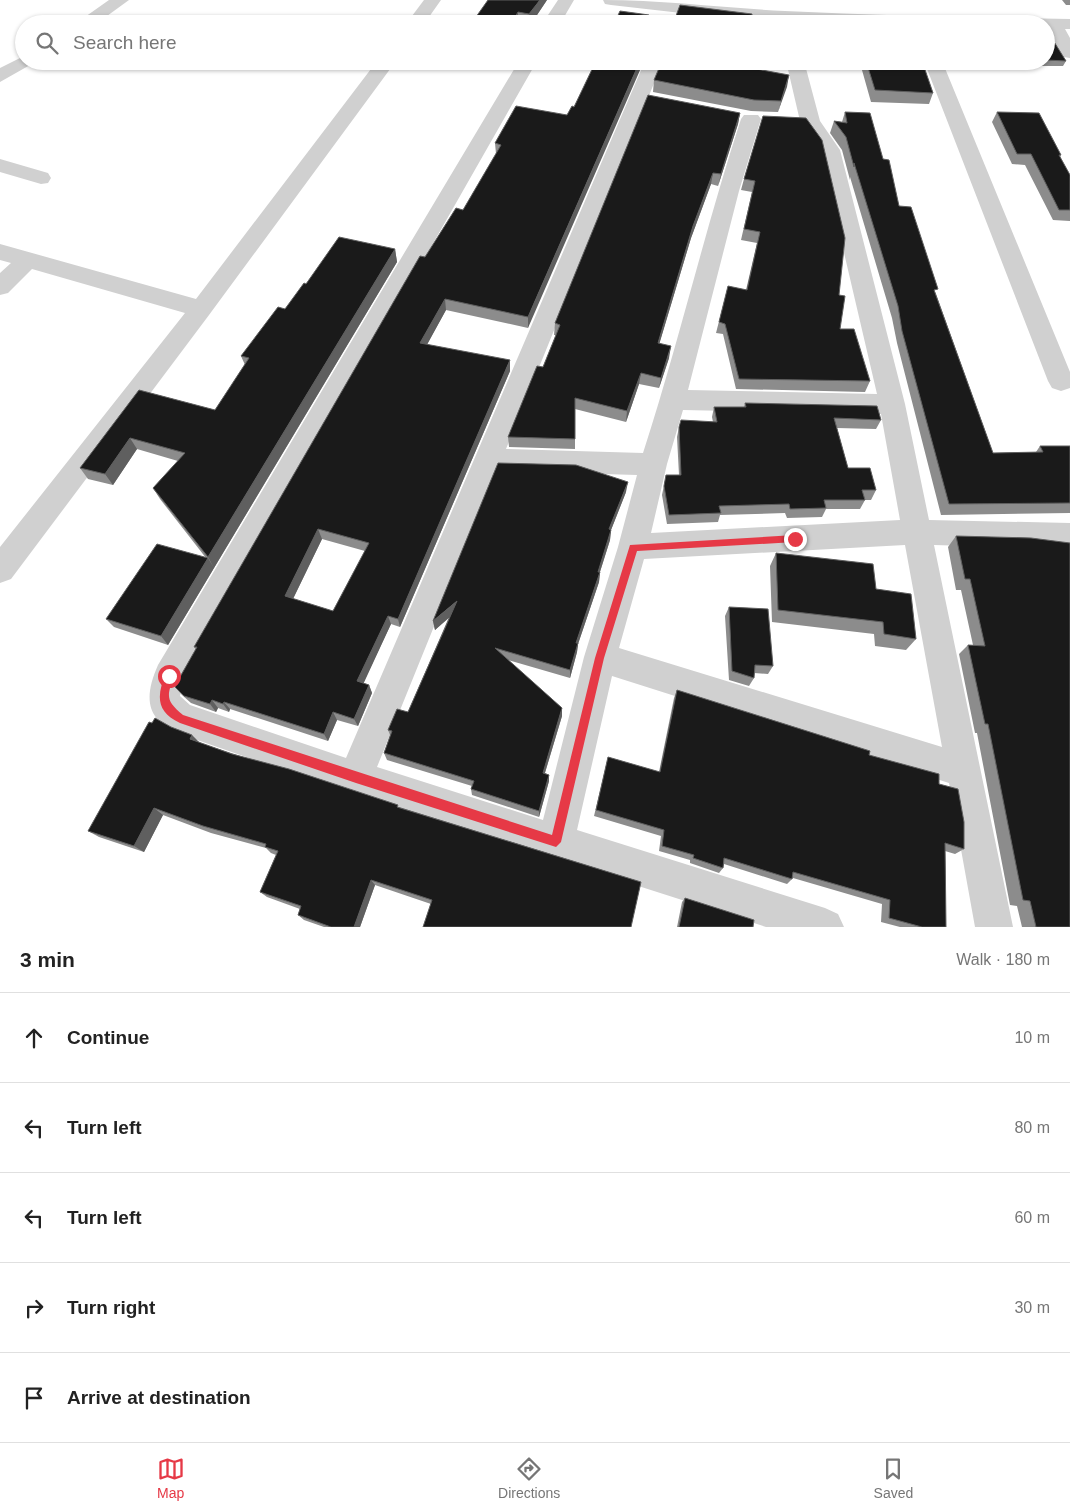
<!DOCTYPE html>
<html lang="en">
<head>
<meta charset="utf-8">
<style>
  :root { --surface:#fff; --page:#f6f6f6; --text:#222; --muted:#767676; --line:#e0e0e0; --accent:#e63946 }
  body { margin:0; font-family:Helvetica,sans-serif; background:var(--page); color:var(--text) }
  .stop { position:absolute; width:15px; height:15px; margin:-11px; border:4px solid #e63946; border-radius:50%; background:#fff }
  .stop.end { background:#e63946; border-color:#fff; box-shadow:0 1px 5px #0008 }
  .list { margin:0; padding:0; list-style:none }
  h2 { display:flex; justify-content:space-between; align-items:center; height:65px; margin:0; padding:0 20px; font-size:21px }
  h2 small { font-size:16px; font-weight:400; color:var(--muted) }
  .list li { display:grid; grid-template-columns:32px 1fr auto; gap:15px; align-items:center; box-sizing:border-box; height:90px; padding:0 20px; border-top:1px solid var(--line) }
  .list b { display:block; font-size:19px; white-space:nowrap }
  .list em { font-size:16px; font-style:normal; color:var(--muted) }
  .icon { flex:none; width:28px; height:28px; fill:none; stroke:currentColor; stroke-width:2; stroke-linecap:round; stroke-linejoin:round }
  .map { position:relative; flex:none; width:1070px; height:927px; overflow:hidden }
  .search { position:absolute; background:var(--surface); box-shadow:0 1px 4px #0004; left:15px; right:15px; top:15px; height:55px; display:flex; align-items:center; gap:12px; box-sizing:border-box; padding:0 18px; border-radius:28px; color:var(--muted); font-size:19px }
  .sheet { height:515px; background:var(--surface) }
  nav { display:flex; justify-content:space-around; align-items:center; box-sizing:border-box; height:70px; border-top:1px solid var(--line); background:var(--surface); font-size:14px; color:var(--muted) }
  nav a { display:grid; justify-items:center; gap:2px }
  nav .on { color:var(--accent) }
  .map>svg:first-child { display:block }
  .lines { fill:none; stroke-linecap:round; stroke-linejoin:round }
  .minor { fill:#d0d0d0; fill-rule:evenodd }
  .wall { fill:#8c8c8c; fill-rule:evenodd }
  .shaded-wall { fill:#5f5f5f }
  .building { fill:#1a1a1a; stroke:#5f5f5f; fill-rule:evenodd }
  .route { fill:#e63946 }
</style>
</head>
<body>
<div class="map">
<svg width="1070" height="927" viewBox="0 0 1070 927">
  <rect width="100%" height="100%" fill="#fff"/>
  <g class="lines">
    <path class="minor" d="M109,0H129L96,24H75Z
      M424,0H441L424,24H406Z
      M558,0H574L560,24H542Z
      M603,0C664,0 724,8 785,11C880,16 975,17 1070,19V29H1065L1070,38V58L1064,57L1061,53L1046,29V24H828L725,18L611,5L605,4Z
      M24,56V61H33L30,65L0,82V68Z
      M377,61H396L209,315L11,579L0,583V547L185,313L32,269L8,293L0,295V273L11,263L0,260V244L196,299Z
      M519,61H537L183,682L180,696L190,705L346,758L645,61H663L506,449L643,453C679,342 705,229 741,119L744,115H758L761,119L739,191L688,390L877,394L820,150L800,121L786,61H804L820,121L840,150L905,404L929,520L1070,523V549L934,545L1013,927H975L949,783L612,676L577,830L825,908L838,914L844,927H766L355,795L180,734C145,720 144,697 158,665ZM683,410L881,414L900,520L651,533L667,464ZM497,471L637,475L618,547L584,657L543,820L377,767ZM905,545L942,747L619,648L644,559Z
      M924,61H942L1070,372V388L1061,391L1052,388L1048,381Z
      M0,159L48,173L51,178L48,183L41,184L0,172Z"/>
  </g>
  <path class="wall" d="M547,0L531,24H471Z
    M1062,0H1070V5H1066Z
    M1046,29L1066,61L1063,66H1035L1032,61H1046Z
    M820,61H834L821,63Z
    M860,61H922L933,93L929,104L871,102L860,63Z
    M789,75L778,112L751,111L653,92L654,80Z
    M845,112L883,159L899,206L936,294L993,453L1036,452L1040,446H1070V513L941,515L897,343L892,318L850,177V180L842,150L830,133L834,121L842,122Z
    M997,112L1061,155L1060,157L1070,175V221L1053,220L1025,165L1012,164L992,122Z
    M740,113L738,124L718,186L711,184L691,238L659,344L669,358L659,388L639,384L626,422L575,409V449L509,447L508,437L543,367L556,335H554L555,323Z
    M567,115L528,328L446,310L427,344L510,371L400,627L391,624L363,683L369,685L372,693L358,726L337,720L328,741L230,709L229,712L218,708L216,712L191,703L182,695L175,687L196,649L194,647L425,257L463,210L496,154L495,143ZM322,539L365,551L333,611L293,599Z
    M763,116L839,295L840,329L870,381L865,392L736,389L723,334L716,333L728,286L746,290L757,243L741,240L752,192L741,190L744,179Z
    M395,249L397,262L168,645L114,627L106,619L206,558L160,499L153,488L178,461L137,449L113,485L88,479L80,468L139,390L215,410L245,365L241,356L285,309L306,284Z
    M745,403L881,420L876,429L837,428L848,468L876,490L871,500H865L860,509H826L822,517L787,518L785,513L720,515L718,522L667,524L662,495L666,475H679L677,437L679,427L713,422L712,417L714,407H744Z
    M626,492L611,530L610,540L600,572L599,582L578,644L577,652L570,678L508,660L562,708V716L545,773L549,775V781L539,817L472,795L471,789L472,786L387,760L384,753L390,735L388,730L408,712L449,617L435,630L433,621Z
    M956,536L1031,538L1070,927H1022L1017,906L1010,905L977,733H975L959,654L968,645H973L961,590H956L948,547Z
    M776,553L916,639L906,650L875,646L874,634L772,622L770,566Z
    M729,607L773,666L768,674L754,673V678L749,686L729,680L725,616Z
    M677,690L869,755L939,784L964,849L955,854L945,851L946,927H900L881,922L882,904L793,878L787,884L724,864L723,868L719,873L690,863V860L659,851L661,836L594,816L608,757L659,772L674,698Z
    M200,743L399,807L641,882L431,904L375,885L360,927H324L304,920L298,915L300,909L267,897L260,892L276,855L271,853L266,848L211,833L163,815L144,852L99,837L88,831Z
    M685,898L753,927H677L682,902Z"/>
  <path class="shaded-wall" d="M540,0H547L531,24H529V14Z
    M518,12V24H511Z
    M640,61H644L528,328V317Z
    M789,75L787,87L778,112L781,101Z
    M740,113L738,124L718,186L721,174Z
    M713,173L711,184L691,238L656,355L658,343L693,226Z
    M395,249L397,262L214,568L208,557Z
    M445,299L446,310L422,354L420,343Z
    M671,346L669,358L659,388L661,378Z
    M510,360V371L400,627L398,619Z
    M641,373L639,384L626,422L627,411Z
    M130,438L137,449L113,485L105,474Z
    M628,482L626,492L611,530L610,540L597,581L598,572L609,529Z
    M318,529L322,539L290,605L285,596Z
    M208,558L214,568L168,645L161,636Z
    M600,572L599,582L578,644L577,652L570,678V670L576,643Z
    M457,601L458,610L435,630L433,621Z
    M388,616L391,624L361,689L357,681Z
    M369,685L372,693L358,726L354,719Z
    M212,700L218,708L216,712L210,704Z
    M224,702L230,709L229,712L223,704Z
    M562,708V716L543,779V773Z
    M333,712L337,720L328,741L324,734Z
    M192,735L200,743L190,739Z
    M549,775V781L539,817V811Z
    M154,808L163,815L144,852L134,846Z
    M371,880L375,885L360,927H354Z"/>
  <path class="building" d="M488,0H540L529,14L518,12L511,24H471Z
    M680,5L752,14V24H673Z
    M620,11L649,15L648,24H614Z
    M1016,23H1042L1043,24H1016Z
    M1046,29L1066,61L1046,60Z
    M596,61H640L528,317L445,299L420,343L510,360L398,619L388,616L357,681L369,685L354,719L333,712L324,734L224,702L223,704L212,700L210,704L184,696L175,687L176,684L197,647H194L420,256L425,257L456,208L463,210L501,145L495,143L516,106L567,115L572,106L574,107ZM318,529L369,543L333,611L285,596Z
    M662,61H713L789,75L781,101L754,100L654,80Z
    M866,61H922L933,93L875,90Z
    M648,95L740,113L721,174L713,173L693,226L658,343L671,346L661,378L641,373L627,411L575,398V439L508,437L537,366L543,367L560,325L555,323Z
    M845,112L870,113L883,159L889,160L899,206L911,207L938,289L934,290L993,453L1043,452L1040,446H1070V503L949,504L902,331L898,306L854,163V167L846,137L834,121L847,123Z
    M997,112L1039,113L1061,155H1059L1070,175V210H1059L1031,154H1017Z
    M763,116L806,118L822,140L845,238L839,295L845,296L840,329H854L870,381L739,379L725,324L719,322L728,286L747,290L760,232L744,229L755,181L744,179Z
    M339,237L395,249L208,557L153,488L185,453L130,438L105,474L80,468L139,390L215,410L249,358L241,356L278,307L285,309L304,283L306,284Z
    M745,403L877,406L881,420L834,418L848,468H870L876,490H862L865,500H824L826,508L790,509L789,504L719,506L721,513L669,515L664,486L666,475H681L679,427L681,420L717,422L714,407H746Z
    M498,463L576,465L628,482L609,529L611,530L598,572H600L576,643H578L570,670L495,648L562,708L543,773L549,775L539,811L471,789L474,781L384,753L392,731L388,730L397,709L408,712L457,601L433,621Z
    M956,536L1031,538L1070,543V927H1036L1030,901L1023,900L988,724H985L968,645L985,646L970,579H965Z
    M157,544L208,558L161,636L106,619Z
    M776,553L873,564L876,589L911,594L916,639L884,634L883,622L778,610Z
    M729,607L768,609L773,666L755,665L754,678L732,671Z
    M677,690L870,751L869,755L939,774V784L958,789L964,822V849L945,843L946,927H922L889,918L890,900L793,872L792,879L724,858L723,868L693,858L694,855L662,846L664,830L596,810L608,757L660,772Z
    M155,718L171,727L192,735L190,739L232,754L289,769L398,805L397,807L641,882L631,927H423L432,900L371,880L354,927H331L298,915L301,906L260,892L278,851L265,847L266,844L203,826L154,808L134,846L88,831L149,722L152,723Z
    M685,898L754,920L753,927H679Z"/>
  <path class="route" d="M795,535L799,539L795,542L637,551L604,658L561,842L556,847L356,783L180,723C155,712 157,694 166,673L169,671L174,676C167,696 165,700 183,715L552,835L595,658L630,545Z"/>
</svg>
<div class="stop" style="left:169px;top:676px"></div>
<div class="stop end" style="left:795px;top:539px"></div>
<div class="search"><svg class="icon" aria-label="search" viewBox="0 0 24 24"><circle cx="10" cy="10" r="6"/><path d="M15 15l6 6"/></svg>Search here</div>
</div>
<section class="sheet">
<h2>3 min<small>Walk · 180 m</small></h2>
<ul class="list">
<li><svg class="icon" aria-label="ahead" viewBox="0 0 24 24"><path d="M12 20V5M6 11l6-6 6 6"/></svg><div><b>Continue</b></div><em>10 m</em></li>
<li><svg class="icon" aria-label="left" viewBox="0 0 24 24"><path d="M17 20v-9H6M10 6l-5 5 5 5"/></svg><div><b>Turn left</b></div><em>80 m</em></li>
<li><svg class="icon" aria-label="left" viewBox="0 0 24 24"><path d="M17 20v-9H6M10 6l-5 5 5 5"/></svg><div><b>Turn left</b></div><em>60 m</em></li>
<li><svg class="icon" aria-label="right" viewBox="0 0 24 24"><path d="M7 20v-9h11M14 6l5 5-5 5"/></svg><div><b>Turn right</b></div><em>30 m</em></li>
<li><svg class="icon" aria-label="arrive" viewBox="0 0 24 24"><path d="M6 21V4h12l-3 4 3 4H6"/></svg><div><b>Arrive at destination</b></div></li>
</ul>
</section>
<nav>
<a class="on"><svg class="icon" aria-label="map" viewBox="0 0 24 24"><path d="M3 6l6-2 6 2 6-2v14l-6 2-6-2-6 2zM9 4v14M15 6v14"/></svg>Map</a>
<a><svg class="icon" aria-label="directions" viewBox="0 0 24 24"><path d="M12 3l9 9-9 9-9-9zM9 14v-3h6M13 9l2 2-2 2"/></svg>Directions</a>
<a><svg class="icon" aria-label="saved" viewBox="0 0 24 24"><path d="M7 4h10v16l-5-4-5 4z"/></svg>Saved</a>
</nav>
</body>
</html>
